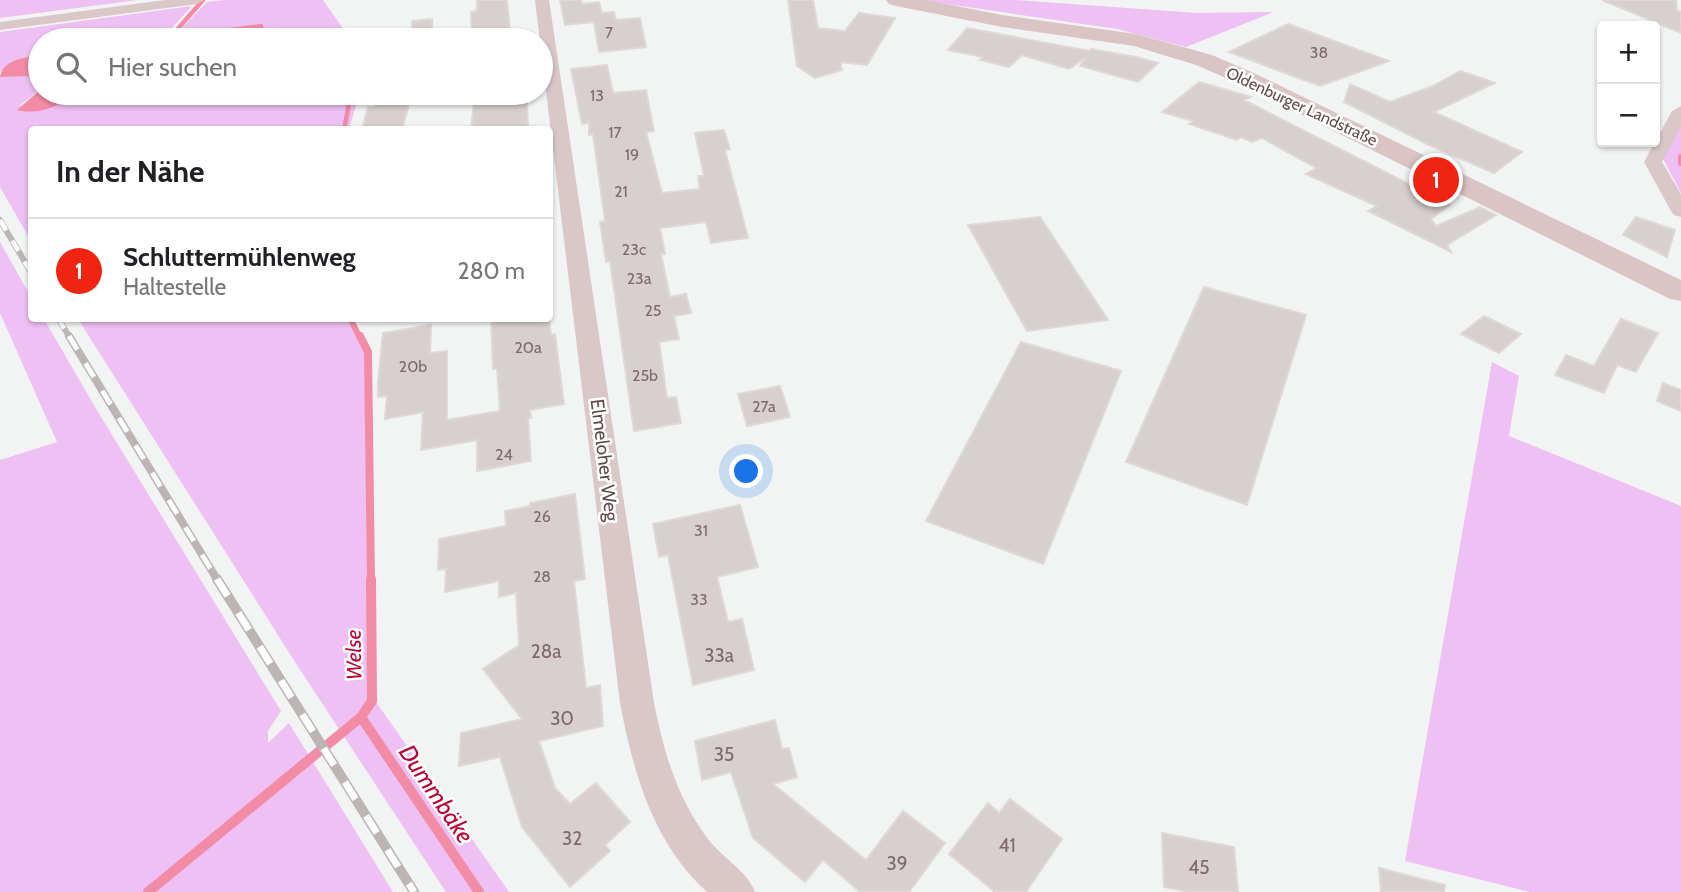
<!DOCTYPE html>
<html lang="de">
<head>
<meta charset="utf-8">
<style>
  :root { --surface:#fff; --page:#f2f2f2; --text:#202124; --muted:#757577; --line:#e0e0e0; --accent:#f02410 }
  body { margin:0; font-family:Cabin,sans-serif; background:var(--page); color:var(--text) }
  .controls { position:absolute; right:21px; top:21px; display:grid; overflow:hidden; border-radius:7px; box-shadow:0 2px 5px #0004 }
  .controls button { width:63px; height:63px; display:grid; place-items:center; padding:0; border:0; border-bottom:2px solid var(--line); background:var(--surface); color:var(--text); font:35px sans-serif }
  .you { position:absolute; left:747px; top:472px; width:24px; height:24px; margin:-18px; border:5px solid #fff; border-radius:50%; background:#1a73e8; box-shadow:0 0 0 10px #1a73e833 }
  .badge { display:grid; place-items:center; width:46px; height:46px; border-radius:50%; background:var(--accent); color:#fff; font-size:23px; font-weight:700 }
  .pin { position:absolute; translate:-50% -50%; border:4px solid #fff; box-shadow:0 2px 7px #0006 }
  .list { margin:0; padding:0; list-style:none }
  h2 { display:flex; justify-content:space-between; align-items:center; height:91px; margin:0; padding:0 28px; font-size:30px }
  h2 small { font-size:23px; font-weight:400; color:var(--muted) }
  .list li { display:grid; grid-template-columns:46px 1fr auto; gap:21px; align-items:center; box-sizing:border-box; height:105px; padding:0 28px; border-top:2px solid var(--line) }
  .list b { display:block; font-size:26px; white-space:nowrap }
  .list p { margin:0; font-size:23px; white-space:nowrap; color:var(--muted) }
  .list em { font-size:23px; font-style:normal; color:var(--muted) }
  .icon { flex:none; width:38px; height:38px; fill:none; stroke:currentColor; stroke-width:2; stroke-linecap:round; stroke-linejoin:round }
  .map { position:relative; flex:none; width:1681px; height:892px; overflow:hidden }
  .search { position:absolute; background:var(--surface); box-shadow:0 2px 5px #0004; left:28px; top:28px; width:525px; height:77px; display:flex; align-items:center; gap:18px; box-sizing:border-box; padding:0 24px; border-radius:38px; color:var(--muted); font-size:26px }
  .panel { position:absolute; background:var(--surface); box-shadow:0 2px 5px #0004; left:28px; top:126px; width:525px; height:196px; border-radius:7px }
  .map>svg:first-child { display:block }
  .green { fill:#eec0f3 }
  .water { fill:#f28ba6 }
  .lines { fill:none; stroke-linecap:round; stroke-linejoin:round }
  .stream-far3 { stroke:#f28ba6; stroke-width:4.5 }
  .stream-far2 { stroke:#f28ba6; stroke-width:6 }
  .stream-far1 { stroke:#f28ba6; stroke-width:8 }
  .stream { stroke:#f28ba6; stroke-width:10 }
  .building { fill:#d7d0ce; stroke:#ded8d6; stroke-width:2 }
  .minor { fill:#dac8c9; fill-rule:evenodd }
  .secondary { fill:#dbc5c4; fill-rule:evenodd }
  .rail-far2-casing { stroke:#bdb5b4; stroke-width:6 }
  .rail-far1-casing { stroke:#bdb5b4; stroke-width:8 }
  .rail-casing { stroke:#bdb5b4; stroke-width:10 }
  .rail-far2 { stroke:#fff; stroke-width:4.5; stroke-dasharray:12; stroke-linecap:butt }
  .rail-far1 { stroke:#fff; stroke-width:5; stroke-dasharray:16; stroke-linecap:butt }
  .rail { stroke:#fff; stroke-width:7; stroke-dasharray:20; stroke-linecap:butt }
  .labels { text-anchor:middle; stroke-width:5; stroke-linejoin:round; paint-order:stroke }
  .number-label { font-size:16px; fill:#7e6a6a }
  .far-street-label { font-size:16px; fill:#614848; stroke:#fff }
  .street-label { font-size:19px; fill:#614848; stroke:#fff }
  .near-number-label { font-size:19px; fill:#7e6a6a }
  .water-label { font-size:21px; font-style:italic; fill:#b80434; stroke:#fff }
  .near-water-label { font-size:24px; font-style:italic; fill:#b80434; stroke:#fff }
</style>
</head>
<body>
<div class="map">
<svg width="1681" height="892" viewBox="0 0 1681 892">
  <rect width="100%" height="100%" fill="#f2f4f3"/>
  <path class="green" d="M0,0H138L0,18Z
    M224,0H323L351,40H40V56L21,58L0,72V32L192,6L170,30L174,36L207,2Z
    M920,0H1015L1197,13L1274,12L1186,47L1117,29Z
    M40,76V90L19,106L69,99L76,93H360L349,129L32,130L31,241L0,187V77Z
    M1681,127V193L1662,157Z
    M0,242L31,297L32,318L44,319L98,412L281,711L268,731V743L289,723L393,892H0V460L57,442L0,313Z
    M78,319H353L369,353L376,702L509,892H446L295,662Z
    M1492,362L1519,376L1509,436L1681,506V892H1530L1405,861Z"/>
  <path class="water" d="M40,56V76L0,77C2,60 26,56 40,56Z
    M40,90V93H76C59,107 39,115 17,110Z"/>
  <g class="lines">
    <path class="stream-far3" d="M175,32L193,35L261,26V40
      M175,32L203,0
      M344,130L351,93"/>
    <path class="stream-far2" d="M1681,157V163
      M350,318L360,338"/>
    <path class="stream-far1" d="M360,336L368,352L371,581"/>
    <path class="stream" d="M361,717L479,892
      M148,892L361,717L372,701L371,579"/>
  </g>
  <path class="building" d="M477,0H507L511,40H472L471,12L477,11Z
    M560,0H581L582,4L599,2L602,13L614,12L616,20L640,18L646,47L599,52L594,22L565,25Z
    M788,0H813L818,28L845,31L859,13L895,18L867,65L840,62L842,70L815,78L797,66Z
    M1602,0H1676L1677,10L1681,12V33Z
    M432,19V40H413L412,21Z
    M1288,24L1389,61L1320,86L1229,52Z
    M967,28L1089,51L1091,49L1136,57L1158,63L1138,82L1080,66L1085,58L1069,69L1022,55L1009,67L980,60L983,57L948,50Z
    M607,65L613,93L646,90L654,131L646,132L662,193L700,189L698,176H704L695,133L724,130L730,149L725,150L748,238L711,243L706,222L660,228L665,254H661L670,297L686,294L691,313L674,316L679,339L659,342L667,398L676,397L681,423L634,431L610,261L606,262L600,222L605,221L593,134L589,135V123L582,124L571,69Z
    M1460,71L1495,83L1434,112L1522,152L1494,173L1429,145L1344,102L1350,84L1390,102L1433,86Z
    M1199,82L1251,97L1244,100L1450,205L1431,219L1436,226L1480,207L1496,215L1447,245L1451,252L1368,211L1377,206L1306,174L1316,168L1262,138L1252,142L1241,137L1237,140L1189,124L1193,121L1162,112Z
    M378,93H412L402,130H362L368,107H374Z
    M527,97L528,130H471L474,102Z
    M1040,217L1108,320L1027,331L968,225Z
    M1636,217L1675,230L1667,257L1623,235Z
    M1204,287L1306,315L1247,505L1126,462Z
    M1484,316L1521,334L1499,353L1461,334Z
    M491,318H549L551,335L555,334L564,404L530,410L531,418H528L531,461L477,471V440L421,450L423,412L385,419L387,396L378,397V382L383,333L431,325L430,353L447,351V420L500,411L497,368L493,369Z
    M1621,319L1658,333L1636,372L1617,365L1604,393L1555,375L1566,355L1594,366Z
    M1021,342L1121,371L1043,564L926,521Z
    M1663,383L1681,390V411L1657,401Z
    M780,386L790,417L747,426L738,394Z
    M575,494L585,579L574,581L586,688L600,685L603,726L539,741L555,788L570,804L596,783L630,822L605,845L610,851L570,887L522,827L500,757L459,766L461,733L522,719L483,669L519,645L516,593L499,597V581L445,592L446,569L438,570L439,539L506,526L505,511L530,506V503Z
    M740,505L758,567L717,577L728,622L742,619L754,670L693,685L668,555L659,557L653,524Z
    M775,720L782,749L789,748L797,777L773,784L866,860L903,811L945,843L909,892H860L823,860L805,882L753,838L731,772L702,780L695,741Z
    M1010,799L1062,839L1026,892H995L949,854L988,803L999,813Z
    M1162,833L1234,847L1238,892H1190L1164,887Z
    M1379,868L1445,885L1444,892H1381Z"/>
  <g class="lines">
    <path class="minor" d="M165,0H204L197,4L0,30V22Z
      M535,0H549L654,703C664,753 677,798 708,839C723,859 746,869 755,892H707C653,843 633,772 620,703Z
      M1681,106V127L1662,162L1681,194V217L1674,215L1671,211L1644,162L1672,111Z"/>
    <path class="secondary" d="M886,0H926L1002,15L1136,34L1212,55L1256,74L1681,280V301L1670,299L1240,84L1196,65L1134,46L1002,27L896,6L889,4Z"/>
    <g class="rail-far2-casing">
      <path id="rail-far2" d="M0,220L32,274
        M58,318L70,338"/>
    </g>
    <g class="rail-far1-casing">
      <path id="rail-far1" d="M69,336L218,581"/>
    </g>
    <g class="rail-casing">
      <path id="rail" d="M217,579L414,892"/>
    </g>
    <use href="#rail-far2" class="rail-far2"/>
    <use href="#rail-far1" class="rail-far1"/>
    <use href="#rail" class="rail"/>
  </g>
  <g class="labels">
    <g class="number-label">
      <text x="609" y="38">7</text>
      <text x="1319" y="58">38</text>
      <text x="597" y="101">13</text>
      <text x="615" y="138">17</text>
      <text x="632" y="160">19</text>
      <text x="621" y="197">21</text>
      <text x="634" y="255">23c</text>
      <text x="639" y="284">23a</text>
      <text x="653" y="316">25</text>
      <text x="528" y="353">20a</text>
      <text x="413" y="372">20b</text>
      <text x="645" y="381">25b</text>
      <text x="764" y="412">27a</text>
      <text x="504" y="460">24</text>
      <text x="542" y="522">26</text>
      <text x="701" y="536">31</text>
      <text x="542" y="582">28</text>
      <text x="699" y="605">33</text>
    </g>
    <g class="far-street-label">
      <text transform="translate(1302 106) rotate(25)" y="6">Oldenburger Landstraße</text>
    </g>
    <g class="street-label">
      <text transform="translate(605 460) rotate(83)" y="7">Elmeloher Weg</text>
    </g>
    <g class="near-number-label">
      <text x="546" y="658">28a</text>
      <text x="719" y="662">33a</text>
      <text x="562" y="725">30</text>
      <text x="724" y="761">35</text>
      <text x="572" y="845">32</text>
      <text x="1007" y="852">41</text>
      <text x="897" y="870">39</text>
      <text x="1199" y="874">45</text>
    </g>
    <g class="water-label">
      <text transform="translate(354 655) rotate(-91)" y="7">Welse</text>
    </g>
    <g class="near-water-label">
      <text transform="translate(436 794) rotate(56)" y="8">Dummbäke</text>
    </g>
  </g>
</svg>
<div class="controls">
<button>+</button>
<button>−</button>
</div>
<div class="you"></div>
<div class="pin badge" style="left:1436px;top:180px">1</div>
<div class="search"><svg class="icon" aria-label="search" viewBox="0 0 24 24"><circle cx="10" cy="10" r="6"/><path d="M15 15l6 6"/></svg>Hier suchen</div>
<section class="panel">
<h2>In der Nähe<small></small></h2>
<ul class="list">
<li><span class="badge">1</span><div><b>Schluttermühlenweg</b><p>Haltestelle</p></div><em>280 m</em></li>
</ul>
</section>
</div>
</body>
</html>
